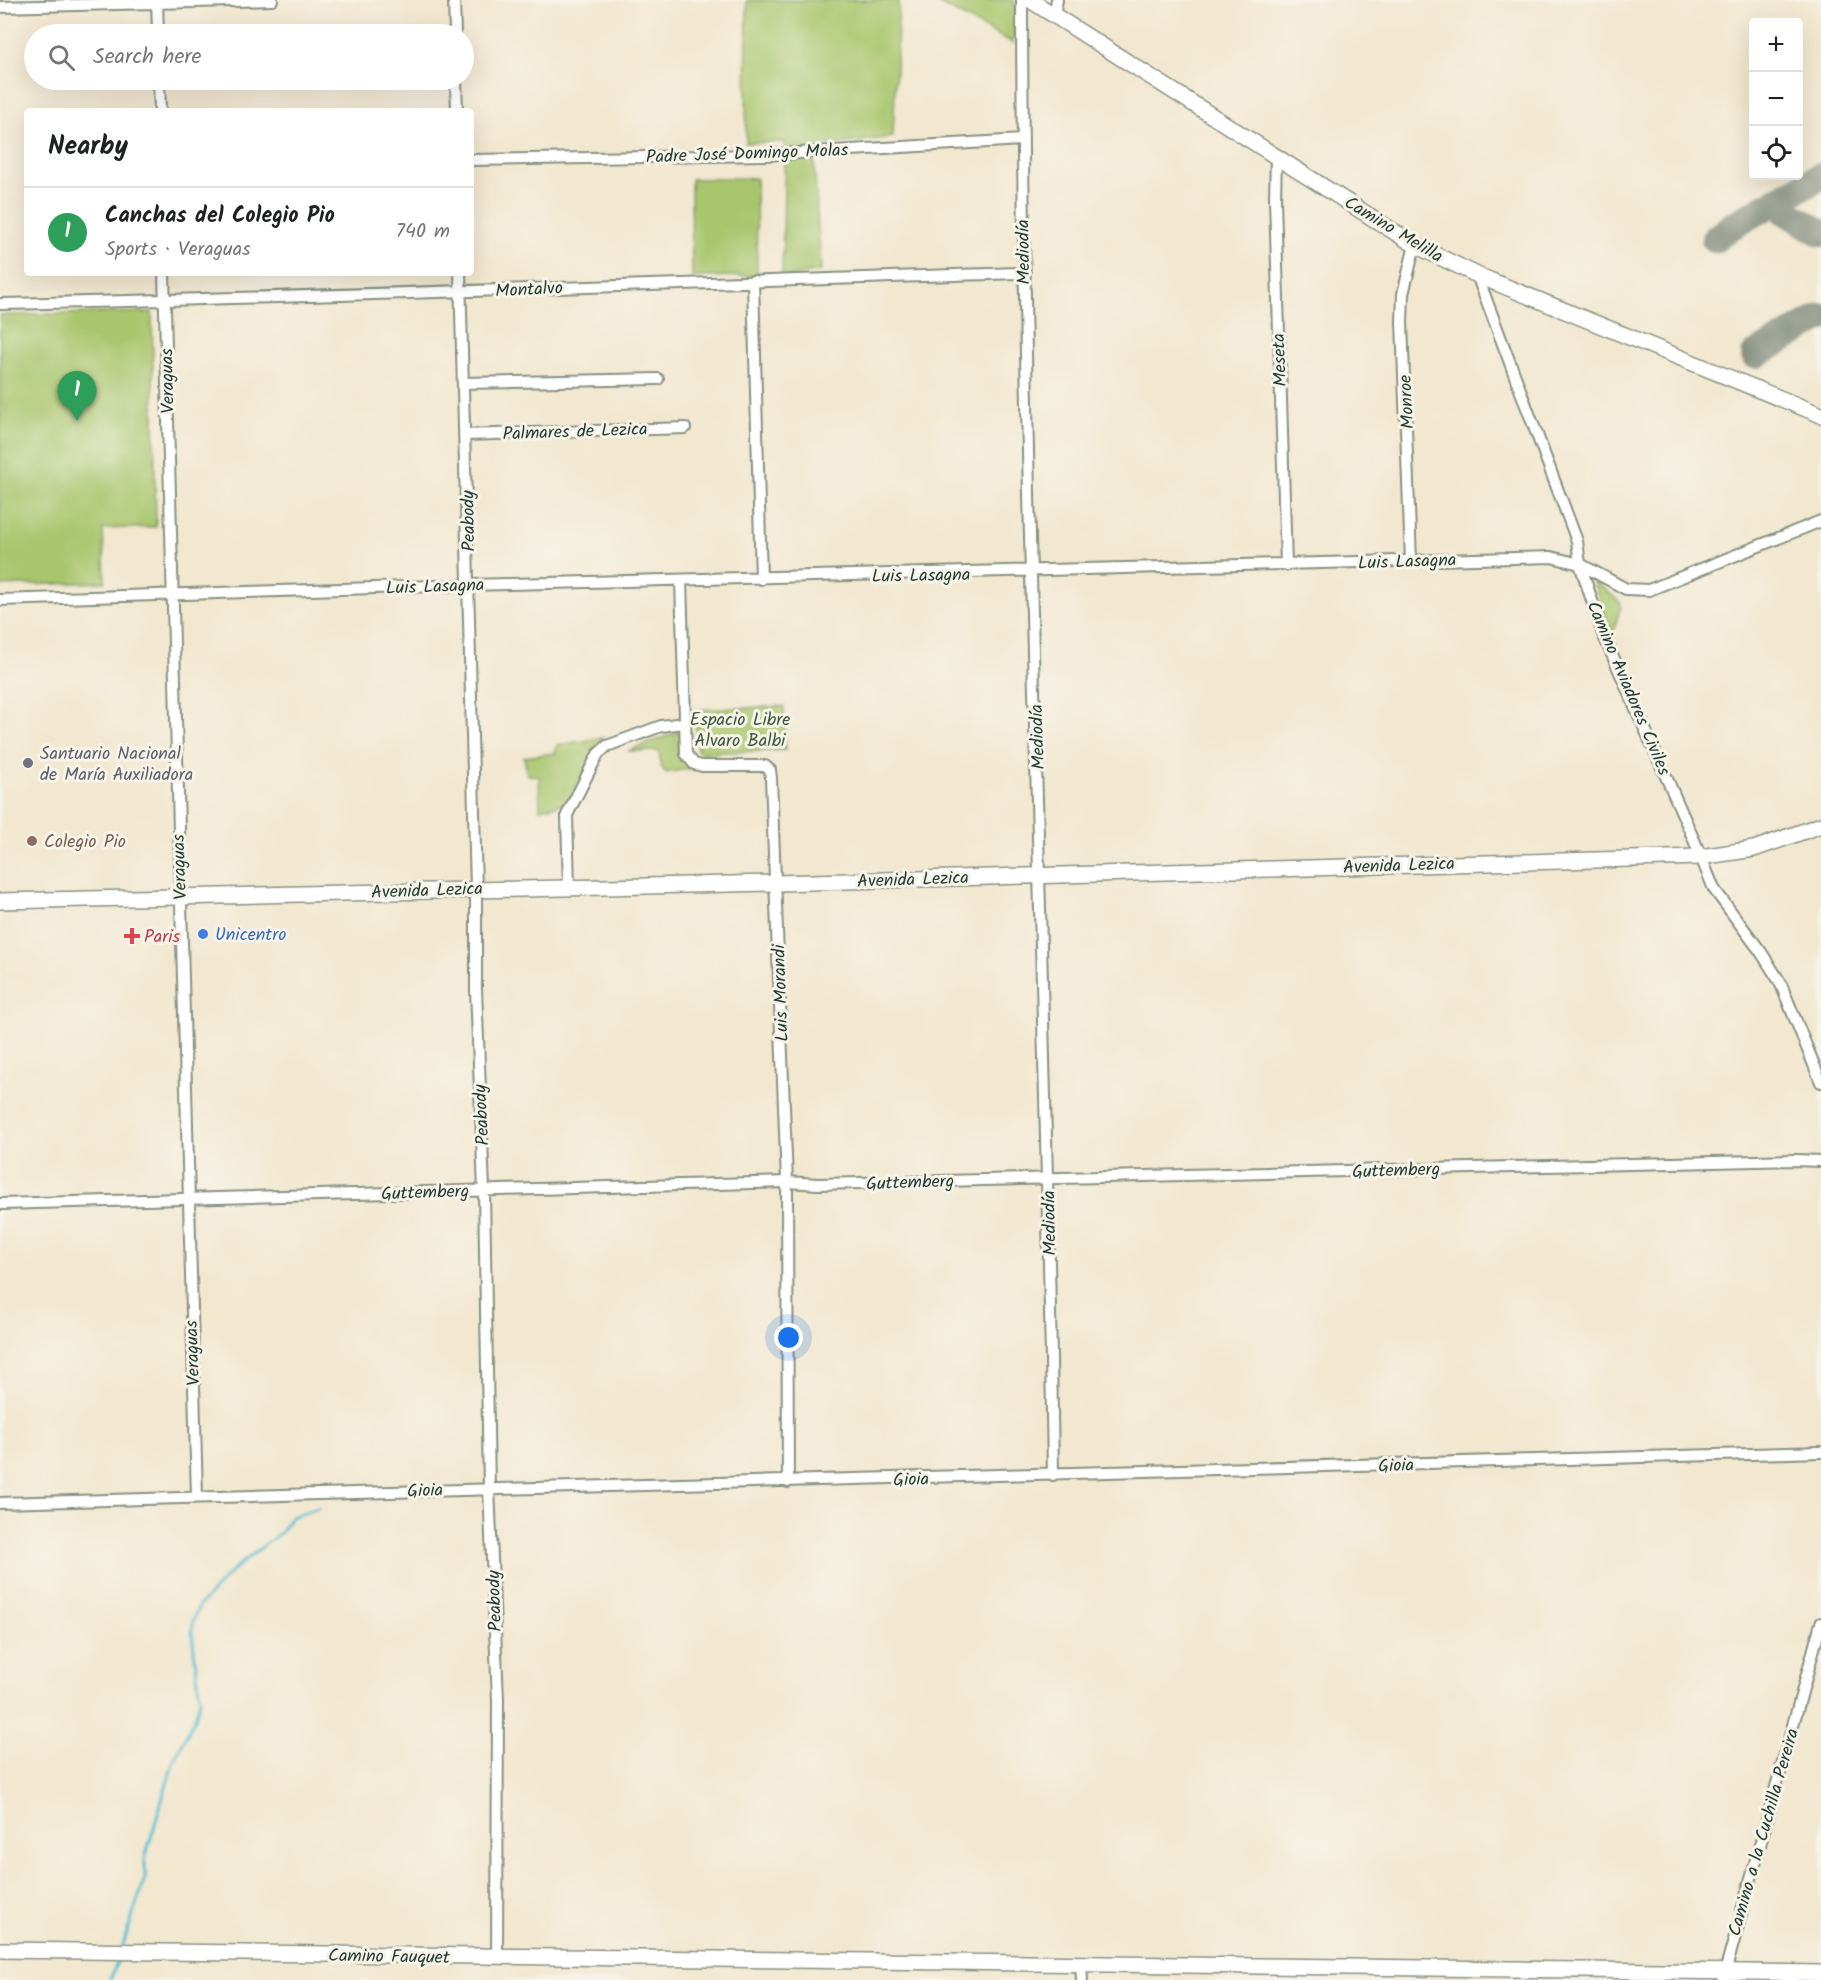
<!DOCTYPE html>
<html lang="en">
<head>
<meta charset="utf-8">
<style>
  :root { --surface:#fff; --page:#f6f6f6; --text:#202124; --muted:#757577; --line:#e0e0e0; --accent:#0b8043 }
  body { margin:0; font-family:Kalam,sans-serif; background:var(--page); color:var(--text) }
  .controls { position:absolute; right:18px; top:18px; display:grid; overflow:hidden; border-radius:6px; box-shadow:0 6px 24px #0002 }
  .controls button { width:54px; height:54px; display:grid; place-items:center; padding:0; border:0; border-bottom:2px solid var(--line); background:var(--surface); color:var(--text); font:30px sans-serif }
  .you { position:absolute; left:789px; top:1338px; width:21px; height:21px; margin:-15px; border:4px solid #fff; border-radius:50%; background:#1a73e8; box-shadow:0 0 0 9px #1a73e833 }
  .badge { display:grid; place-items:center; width:39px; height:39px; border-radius:50%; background:var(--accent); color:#fff; font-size:20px; font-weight:700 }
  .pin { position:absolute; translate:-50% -50px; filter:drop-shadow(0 2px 3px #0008) }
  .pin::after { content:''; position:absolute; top:32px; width:21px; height:18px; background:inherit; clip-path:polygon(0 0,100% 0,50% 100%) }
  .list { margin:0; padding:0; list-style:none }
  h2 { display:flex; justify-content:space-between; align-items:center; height:78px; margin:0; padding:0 24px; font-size:26px }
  h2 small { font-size:20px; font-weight:400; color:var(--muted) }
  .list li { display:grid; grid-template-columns:39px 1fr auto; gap:18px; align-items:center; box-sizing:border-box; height:90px; padding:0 24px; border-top:2px solid var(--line) }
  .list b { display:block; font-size:22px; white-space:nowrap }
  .list p { margin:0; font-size:20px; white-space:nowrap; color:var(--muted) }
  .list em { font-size:20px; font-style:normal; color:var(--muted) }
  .icon { flex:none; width:33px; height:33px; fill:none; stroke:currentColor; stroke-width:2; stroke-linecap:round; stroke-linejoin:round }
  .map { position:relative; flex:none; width:1821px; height:1980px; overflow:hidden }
  .search { position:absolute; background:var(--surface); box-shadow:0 6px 24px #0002; left:24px; top:24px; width:450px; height:66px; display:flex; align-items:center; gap:15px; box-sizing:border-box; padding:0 21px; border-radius:33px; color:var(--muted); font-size:22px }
  .panel { position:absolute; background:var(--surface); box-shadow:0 6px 24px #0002; left:24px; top:108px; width:450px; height:168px; border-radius:6px }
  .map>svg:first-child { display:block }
  .green { fill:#a9c66d; stroke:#648250; stroke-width:1.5 }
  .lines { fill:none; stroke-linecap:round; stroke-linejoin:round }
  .stream { stroke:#54bdd1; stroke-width:3 }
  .taxiway { stroke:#889282; stroke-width:28 }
  .street-casing { stroke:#889282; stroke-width:14 }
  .secondary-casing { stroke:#889282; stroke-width:18 }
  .street { stroke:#fff; stroke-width:10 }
  .secondary { stroke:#fff; stroke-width:15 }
  .worship-dot { fill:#6b7280; stroke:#f7f3e8; stroke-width:2 }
  .education-dot { fill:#8d6e63; stroke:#f7f3e8; stroke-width:2 }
  .shop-dot { fill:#3f7fe0; stroke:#f7f3e8; stroke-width:2 }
  .health-dot { fill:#e0444e; stroke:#f7f3e8; stroke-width:2 }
  .labels { text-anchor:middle; stroke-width:6; stroke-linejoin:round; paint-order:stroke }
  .street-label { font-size:18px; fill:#1f3d34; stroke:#f7f3e8 }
  .park-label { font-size:18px; fill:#3b583f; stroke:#f7f3e8 }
  .worship-label { font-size:18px; fill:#5b616d; stroke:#f7f3e8; text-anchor:start }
  .education-label { font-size:18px; fill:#785e54; stroke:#f7f3e8; text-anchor:start }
  .shop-label { font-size:18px; fill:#366cbe; stroke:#f7f3e8; text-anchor:start }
  .health-label { font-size:18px; fill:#be3a42; stroke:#f7f3e8; text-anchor:start }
</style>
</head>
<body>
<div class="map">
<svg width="1821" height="1980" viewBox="0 0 1821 1980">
  <rect width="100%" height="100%" fill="#f7f3e8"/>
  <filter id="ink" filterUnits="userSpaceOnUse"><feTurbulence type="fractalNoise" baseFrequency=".0167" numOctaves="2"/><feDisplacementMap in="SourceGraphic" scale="12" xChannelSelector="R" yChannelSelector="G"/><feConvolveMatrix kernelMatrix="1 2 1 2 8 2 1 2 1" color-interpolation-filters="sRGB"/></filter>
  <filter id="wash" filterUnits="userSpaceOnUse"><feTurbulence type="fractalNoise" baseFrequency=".008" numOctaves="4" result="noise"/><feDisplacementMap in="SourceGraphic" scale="24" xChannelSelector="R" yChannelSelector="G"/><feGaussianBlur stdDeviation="1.35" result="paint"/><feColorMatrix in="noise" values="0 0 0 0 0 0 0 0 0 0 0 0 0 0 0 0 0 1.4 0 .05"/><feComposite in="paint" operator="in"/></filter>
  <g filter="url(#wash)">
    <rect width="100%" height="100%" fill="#f2e7cf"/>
    <path class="green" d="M747,0H899L893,137L813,147L821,271L782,278L785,142L746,143Z
      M932,0H1014L1016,9L1013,43Z
      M756,178L757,276L692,277L691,179Z
      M152,312L156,527L103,529L105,582L0,586V315Z
      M1592,579L1620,602L1621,606L1612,636Z
      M784,706L785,750L703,753L697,750L695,710Z
      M680,731L689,769L666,773L661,767L659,751H628Z
      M603,738L567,803L540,809L539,776L527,775L524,757L555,753L557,745Z"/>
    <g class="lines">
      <path class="stream" d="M122,1948L145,1878V1858L167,1783L174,1760L195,1718L200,1699L192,1634L193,1620L199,1606L234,1569L280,1533L291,1517L318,1508
        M110,1980L119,1957"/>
      <path class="taxiway" d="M1777,200L1786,212L1821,233
        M1715,239L1732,226L1821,176
        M1755,355L1821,317"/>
    </g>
  </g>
  <g filter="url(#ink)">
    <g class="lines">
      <g class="street-casing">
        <path id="street" d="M157,0L158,34
          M454,0L455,34
          M1022,0C1023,492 1046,983 1053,1475
          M0,7L272,0
          M1054,14L1057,0
          M159,80L160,111
          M456,80L457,111
          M1276,156L1275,199L1286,565
          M471,160L765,155L1022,140
          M164,273L197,1497
          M460,273L476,889V989L484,1190L489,1488L498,1700L497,1957
          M1477,275L1577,541L1580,564L1603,634L1694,840L1714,889L1761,952L1780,982L1821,1082
          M753,281L761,579
          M0,304C341,297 681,283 1022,273
          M464,383L658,379
          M466,435L685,428
          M1411,561L1402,322L1403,294L1415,245
          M681,580L686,754L694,764L702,766H765L770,770L771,778L787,1182L788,1482
          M0,600L469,585L1551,557L1580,564L1626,589L1649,590L1821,521
          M569,887L567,815L598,754L607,746L661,726L684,723
          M0,1204L787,1182L818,1184L1795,1160L1821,1161
          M0,1503L1821,1452
          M1081,1965L1082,1980
          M1723,1980L1821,1623"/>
      </g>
      <g class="secondary-casing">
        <path id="secondary" d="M1030,0L1415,245L1477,275L1821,415
          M0,901L776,883L1700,857L1754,849L1821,825
          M0,1950L1821,1973"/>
      </g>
      <use href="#street" class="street"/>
      <use href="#secondary" class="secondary"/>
    </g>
  </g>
  <circle class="worship-dot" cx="28" cy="763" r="6"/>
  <circle class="education-dot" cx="32" cy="841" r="6"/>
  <circle class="shop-dot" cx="203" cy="934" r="6"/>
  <path class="health-dot" d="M129 927h6v6h6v6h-6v6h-6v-6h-6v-6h6z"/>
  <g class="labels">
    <g class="street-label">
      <text transform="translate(747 153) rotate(-2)" y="6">Padre José Domingo Molas</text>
      <text transform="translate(1394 229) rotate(31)" y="6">Camino Melilla</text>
      <text transform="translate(1023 252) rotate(-91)" y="6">Mediodía</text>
      <text transform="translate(529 289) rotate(-3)" y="6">Montalvo</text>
      <text transform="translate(1279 360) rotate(-92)" y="6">Meseta</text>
      <text transform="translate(167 381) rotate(-91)" y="6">Veraguas</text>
      <text transform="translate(1406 402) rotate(-93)" y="6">Monroe</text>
      <text transform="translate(575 431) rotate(-2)" y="6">Palmares de Lezica</text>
      <text transform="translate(468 521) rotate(-91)" y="6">Peabody</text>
      <text transform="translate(1407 561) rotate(-2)" y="6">Luis Lasagna</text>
      <text transform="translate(921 575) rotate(-1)" y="6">Luis Lasagna</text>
      <text transform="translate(435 586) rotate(-2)" y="6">Luis Lasagna</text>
      <text transform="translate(1629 688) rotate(67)" y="6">Camino Aviadores Civiles</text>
      <text transform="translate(1037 737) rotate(-92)" y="6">Mediodía</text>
      <text transform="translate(1399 865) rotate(-2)" y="6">Avenida Lezica</text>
      <text transform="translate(179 867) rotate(-92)" y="6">Veraguas</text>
      <text transform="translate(913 879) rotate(-2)" y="6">Avenida Lezica</text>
      <text transform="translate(427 890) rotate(-2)" y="6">Avenida Lezica</text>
      <text transform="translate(780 993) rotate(-92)" y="6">Luis Morandi</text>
      <text transform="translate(481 1115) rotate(-93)" y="6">Peabody</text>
      <text transform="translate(1396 1170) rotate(-2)" y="6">Guttemberg</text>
      <text transform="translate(910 1182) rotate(-2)" y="6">Guttemberg</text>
      <text transform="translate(425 1192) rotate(-2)" y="6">Guttemberg</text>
      <text transform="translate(1049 1223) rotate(-91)" y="6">Mediodía</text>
      <text transform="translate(192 1353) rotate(-92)" y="6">Veraguas</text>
      <text transform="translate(1396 1465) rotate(-2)" y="6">Gioia</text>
      <text transform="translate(911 1479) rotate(-2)" y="6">Gioia</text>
      <text transform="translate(425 1490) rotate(-2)" y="6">Gioia</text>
      <text transform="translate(494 1601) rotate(-92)" y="6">Peabody</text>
      <text transform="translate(1763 1832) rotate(-74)" y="6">Camino a la Cuchilla Pereira</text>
      <text transform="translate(389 1956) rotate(1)" y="6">Camino Fauquet</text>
    </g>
    <g class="park-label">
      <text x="740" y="725">Espacio Libre<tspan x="740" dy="21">Alvaro Balbi</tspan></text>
    </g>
    <g class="worship-label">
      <text x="40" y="759">Santuario Nacional<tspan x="40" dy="21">de María Auxiliadora</tspan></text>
    </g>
    <g class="education-label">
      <text x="44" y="847">Colegio Pio</text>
    </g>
    <g class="shop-label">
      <text x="215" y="940">Unicentro</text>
    </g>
    <g class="health-label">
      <text x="144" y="942">Paris</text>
    </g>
  </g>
</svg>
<div class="controls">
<button>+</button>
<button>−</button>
<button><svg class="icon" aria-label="locate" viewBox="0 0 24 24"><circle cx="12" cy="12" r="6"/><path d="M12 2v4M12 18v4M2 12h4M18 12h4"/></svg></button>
</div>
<div class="you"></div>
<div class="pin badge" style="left:77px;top:421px;background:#2e9e5b">1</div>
<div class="search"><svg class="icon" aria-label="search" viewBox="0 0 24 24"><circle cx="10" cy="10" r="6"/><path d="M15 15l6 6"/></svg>Search here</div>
<section class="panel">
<h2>Nearby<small></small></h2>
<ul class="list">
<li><span class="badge" style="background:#2e9e5b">1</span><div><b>Canchas del Colegio Pio</b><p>Sports · Veraguas</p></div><em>740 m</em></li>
</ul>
</section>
</div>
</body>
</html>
